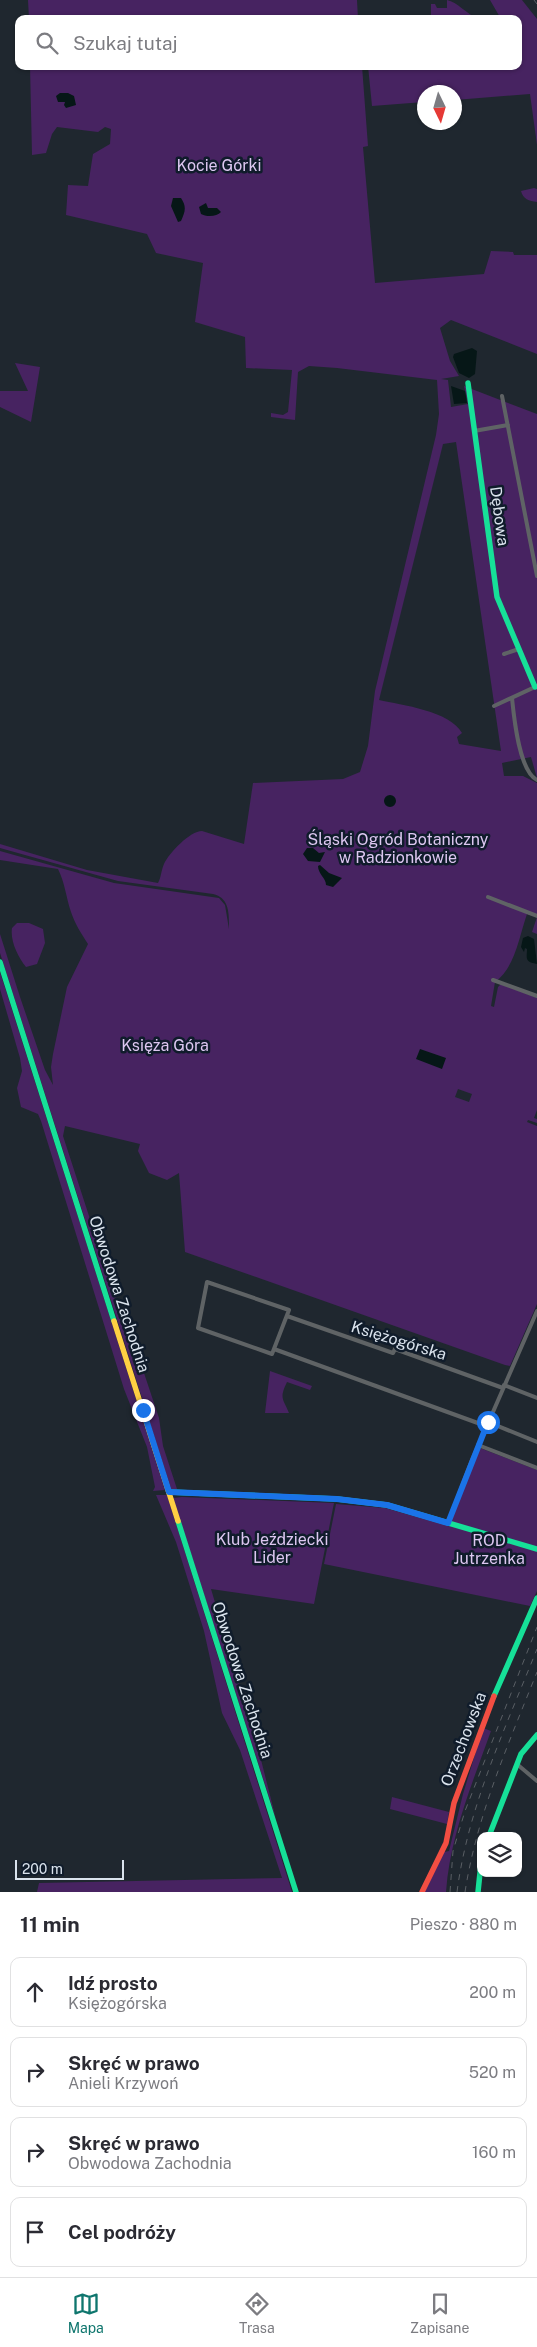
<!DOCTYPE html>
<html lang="pl">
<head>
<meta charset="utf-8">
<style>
  :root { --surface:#fff; --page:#f7f7f7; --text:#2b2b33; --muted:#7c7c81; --line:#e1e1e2; --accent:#0f766e }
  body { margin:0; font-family:"Public Sans",sans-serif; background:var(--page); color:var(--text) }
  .controls { position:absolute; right:15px; bottom:15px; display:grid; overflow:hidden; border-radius:10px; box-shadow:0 1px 4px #0004 }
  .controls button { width:45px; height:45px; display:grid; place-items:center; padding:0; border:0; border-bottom:1px solid var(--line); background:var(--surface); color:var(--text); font:25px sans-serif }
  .compass { position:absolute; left:417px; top:85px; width:45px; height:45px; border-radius:50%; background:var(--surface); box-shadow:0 1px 4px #0004; rotate:175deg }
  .scale { position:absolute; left:15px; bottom:12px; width:109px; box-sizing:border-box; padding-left:5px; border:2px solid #dae3ed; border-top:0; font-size:14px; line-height:18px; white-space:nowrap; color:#dae3ed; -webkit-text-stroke:4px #101c2b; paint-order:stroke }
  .stop { position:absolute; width:15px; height:15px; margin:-11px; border:4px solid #1a73e8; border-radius:50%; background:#fff }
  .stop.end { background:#1a73e8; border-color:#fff; box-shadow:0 1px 5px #0008 }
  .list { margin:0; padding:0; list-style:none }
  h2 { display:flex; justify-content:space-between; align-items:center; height:65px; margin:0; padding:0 20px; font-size:21px }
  h2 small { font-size:16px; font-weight:400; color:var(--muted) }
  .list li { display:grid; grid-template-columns:32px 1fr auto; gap:15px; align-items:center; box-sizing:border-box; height:70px; margin:0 10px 10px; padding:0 10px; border:1px solid var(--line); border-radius:10px }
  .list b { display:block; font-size:19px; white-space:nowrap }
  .list p { margin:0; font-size:16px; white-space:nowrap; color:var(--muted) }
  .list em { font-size:16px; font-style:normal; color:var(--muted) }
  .icon { flex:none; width:28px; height:28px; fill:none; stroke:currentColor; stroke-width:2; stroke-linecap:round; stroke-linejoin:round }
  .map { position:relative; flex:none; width:537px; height:1892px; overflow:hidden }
  .search { position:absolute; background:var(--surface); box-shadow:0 1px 4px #0004; left:15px; right:15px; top:15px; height:55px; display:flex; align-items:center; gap:12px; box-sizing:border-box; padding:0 18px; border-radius:10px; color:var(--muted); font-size:19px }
  .sheet { height:385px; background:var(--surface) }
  nav { display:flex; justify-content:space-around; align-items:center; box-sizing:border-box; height:70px; border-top:1px solid var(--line); background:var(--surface); font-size:14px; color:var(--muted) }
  nav a { display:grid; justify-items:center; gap:2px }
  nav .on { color:var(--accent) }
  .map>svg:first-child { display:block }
  .green { fill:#472361; fill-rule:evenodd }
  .water { fill:#061717 }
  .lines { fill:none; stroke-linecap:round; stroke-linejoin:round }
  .street { stroke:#5f6365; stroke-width:4 }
  .fast { stroke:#16e098; stroke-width:5.5 }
  .slow { stroke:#ffcf43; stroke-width:5.5 }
  .jam { stroke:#f24e42; stroke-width:5.5 }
  .rail { stroke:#5a5f65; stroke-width:1; stroke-dasharray:6 6; stroke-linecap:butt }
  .route { stroke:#1a73e8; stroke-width:6 }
  .labels { text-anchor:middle; stroke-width:5; stroke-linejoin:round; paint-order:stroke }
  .park-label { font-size:16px; fill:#ddc7f1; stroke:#101c2b }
  .street-label { font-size:16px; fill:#dae3ed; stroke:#101c2b }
</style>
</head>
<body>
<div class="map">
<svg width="537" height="1892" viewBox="0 0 537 1892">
  <rect width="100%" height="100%" fill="#1f272f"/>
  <path class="green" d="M28,0H357L358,19H29Z
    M447,0C457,2 467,14 478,19H431V4H435L437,8H447Z
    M490,0H522L537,19V145L530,94L455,100L454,92H424V102L372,106L368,66H518V19H501Z
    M30,66H362L368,146L363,147L375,283L484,274L491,251L513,252L514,255H537V354L451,320L440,328L450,361L459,376L441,379L448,380L451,407L468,404L464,386L537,414V778L531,757L502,763L504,776H523L537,783V934L532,932L537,917L527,914C519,937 515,968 495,982L491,1006L494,1007L498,987L501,984L537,998V1110L534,1118L537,1119V1123L528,1120L527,1122L537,1126V1304L510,1366L505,1365L185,1252L179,1173L167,1180L149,1173L138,1151L140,1144L65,1126L63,1136L117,1302L143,1370L159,1418L163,1446L177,1489H171L0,953V934L20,997L45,1070L53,1085L51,1067L53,1054L67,987L88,944C81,933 75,924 71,912C66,897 65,883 58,869L0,860V851L114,883L219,898L225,905L229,929C229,914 230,898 213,894L118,881L0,848V844L87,870L158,883C161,878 161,871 164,864C169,853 190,831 202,831L244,844L253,783L343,779L360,772L368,746L375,691L436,435L439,414L437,380L337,368L309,366L298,372L295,420L271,417V413L283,415L288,412L292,370L246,368L245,337L195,322L203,263L156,253L147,234L66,215L68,185L88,186L93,154L110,144L111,129L105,127L98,132L57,127L52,134L46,153L32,155ZM456,442L501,751L459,744L457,737L462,733C450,711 402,705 379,700L443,444ZM458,1089L472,1094L469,1102L455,1097Z
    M534,188L537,189V202C529,201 523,199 521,191Z
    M15,363L40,367L31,422L0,407V391H28Z
    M17,923H29L43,929L45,943L37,964L26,967C18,957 10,941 12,928Z
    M0,972L165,1490L153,1491L155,1487L147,1447L124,1389L41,1121L38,1114L21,1107L17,1088L22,1071L20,1058L0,989Z
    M270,1371L312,1386L310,1390L287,1382C279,1399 283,1398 289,1413H265Z
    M480,1448L537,1470V1591L530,1606L324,1564L336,1504L385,1508L449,1526Z
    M156,1495H167L292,1892H37L39,1883L282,1878L240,1750L222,1713L204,1631L176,1542Z
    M182,1497L334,1503L314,1604L211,1589L256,1740L276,1819L173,1498Z
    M483,1728L491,1731C472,1784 450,1836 446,1892H424L444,1852L449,1851L463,1794Z
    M392,1797L449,1812L447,1824L390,1809Z"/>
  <path class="water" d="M60,93H68L74,96L76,105L66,108L64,105L65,102H58L56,96Z
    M173,198H181C187,207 185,212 181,221L178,222L171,206Z
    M206,203L208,208H217L221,212C217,217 206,217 201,214L199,207Z
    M472,348L477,351L475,374L469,378L459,373L453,357L454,354Z
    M451,386L465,391L467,403L454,404Z
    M384 801a6 6 0 1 1 12 0a6 6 0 1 1-12 0Z
    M307,848H313L319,853L325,852L320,862L308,861L303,854Z
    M320,865L329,873L342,878L333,887L326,885C326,878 318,874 318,866Z
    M528,936L534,939L537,964C524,962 527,958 527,949L525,948L524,952L521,947L523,938Z
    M420,1049L446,1058L442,1069L416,1059Z"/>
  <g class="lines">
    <path class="street" d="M502,396L537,576
      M474,431L508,425
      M504,654L519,649
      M512,698C514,718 519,771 537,780
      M494,706L537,686
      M488,897L537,916
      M493,980L537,996
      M207,1282L289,1310L272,1354L198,1328Z
      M287,1316L393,1353L395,1349L503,1388
      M274,1349L486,1426
      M504,1385L537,1398
      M488,1422L537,1442
      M478,1445L537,1468
      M448,1523L472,1460L537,1311
      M518,1765L537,1781"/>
    <path class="fast" d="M468,383L497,597L535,687
      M0,962L114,1321
      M169,1492L337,1499L387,1505L537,1549
      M178,1521L296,1892
      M494,1696L537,1598
      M489,1836L521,1754L537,1735
      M478,1892L481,1863"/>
    <path class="slow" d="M114,1321L178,1521"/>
    <path class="jam" d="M422,1892L446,1843L454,1803L494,1696"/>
    <path class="rail" d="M534,0L537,4
      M450,1892L453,1851L465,1811L537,1627
      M457,1892C468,1807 505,1729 537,1649
      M465,1892C477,1815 508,1745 537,1672"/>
  </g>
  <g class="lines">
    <path class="route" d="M143,1410L169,1492L337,1499L387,1505L448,1523L488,1422"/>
  </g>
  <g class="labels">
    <g class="park-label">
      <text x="219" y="171">Kocie Górki</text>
      <text x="398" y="845">Śląski Ogród Botaniczny<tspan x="398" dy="18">w Radzionkowie</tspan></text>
      <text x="165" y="1051">Księża Góra</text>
      <text x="272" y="1545">Klub Jeździecki<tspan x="272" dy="18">Lider</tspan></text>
      <text x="489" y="1546">ROD<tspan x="489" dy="18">Jutrzenka</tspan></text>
    </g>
    <g class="street-label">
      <text transform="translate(500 516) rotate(82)" y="6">Dębowa</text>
      <text transform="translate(120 1294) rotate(72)" y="6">Obwodowa Zachodnia</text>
      <text transform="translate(399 1340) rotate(17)" y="6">Księżogórska</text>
      <text transform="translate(243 1680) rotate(72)" y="6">Obwodowa Zachodnia</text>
      <text transform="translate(463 1739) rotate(-69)" y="6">Orzechowska</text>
    </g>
  </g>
</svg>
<div class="controls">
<button><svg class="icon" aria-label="layers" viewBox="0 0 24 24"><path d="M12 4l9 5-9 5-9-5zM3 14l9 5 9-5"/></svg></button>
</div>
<svg class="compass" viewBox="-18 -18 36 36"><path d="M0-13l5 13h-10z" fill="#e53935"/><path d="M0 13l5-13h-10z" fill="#7c7c81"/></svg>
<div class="scale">200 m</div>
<div class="stop" style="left:488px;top:1422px"></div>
<div class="stop end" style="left:143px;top:1410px"></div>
<div class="search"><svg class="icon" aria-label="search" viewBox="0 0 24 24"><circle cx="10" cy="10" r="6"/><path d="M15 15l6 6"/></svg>Szukaj tutaj</div>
</div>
<section class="sheet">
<h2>11 min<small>Pieszo · 880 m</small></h2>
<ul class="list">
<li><svg class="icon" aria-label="ahead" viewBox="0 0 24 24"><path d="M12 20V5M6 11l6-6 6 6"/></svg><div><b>Idź prosto</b><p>Księżogórska</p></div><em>200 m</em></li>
<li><svg class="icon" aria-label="right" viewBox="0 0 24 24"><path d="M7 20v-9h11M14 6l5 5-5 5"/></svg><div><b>Skręć w prawo</b><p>Anieli Krzywoń</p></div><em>520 m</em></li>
<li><svg class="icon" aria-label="right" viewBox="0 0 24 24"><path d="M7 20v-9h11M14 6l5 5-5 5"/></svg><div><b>Skręć w prawo</b><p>Obwodowa Zachodnia</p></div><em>160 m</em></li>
<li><svg class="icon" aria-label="arrive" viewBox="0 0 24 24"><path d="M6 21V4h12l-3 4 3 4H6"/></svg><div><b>Cel podróży</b></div></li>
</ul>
</section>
<nav>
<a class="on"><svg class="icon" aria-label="map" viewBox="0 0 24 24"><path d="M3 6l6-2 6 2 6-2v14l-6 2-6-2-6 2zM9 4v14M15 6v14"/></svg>Mapa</a>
<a><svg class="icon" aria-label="directions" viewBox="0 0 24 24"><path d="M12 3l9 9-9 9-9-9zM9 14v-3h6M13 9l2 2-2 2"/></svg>Trasa</a>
<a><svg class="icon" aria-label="saved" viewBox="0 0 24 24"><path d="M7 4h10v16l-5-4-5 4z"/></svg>Zapisane</a>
</nav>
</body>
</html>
